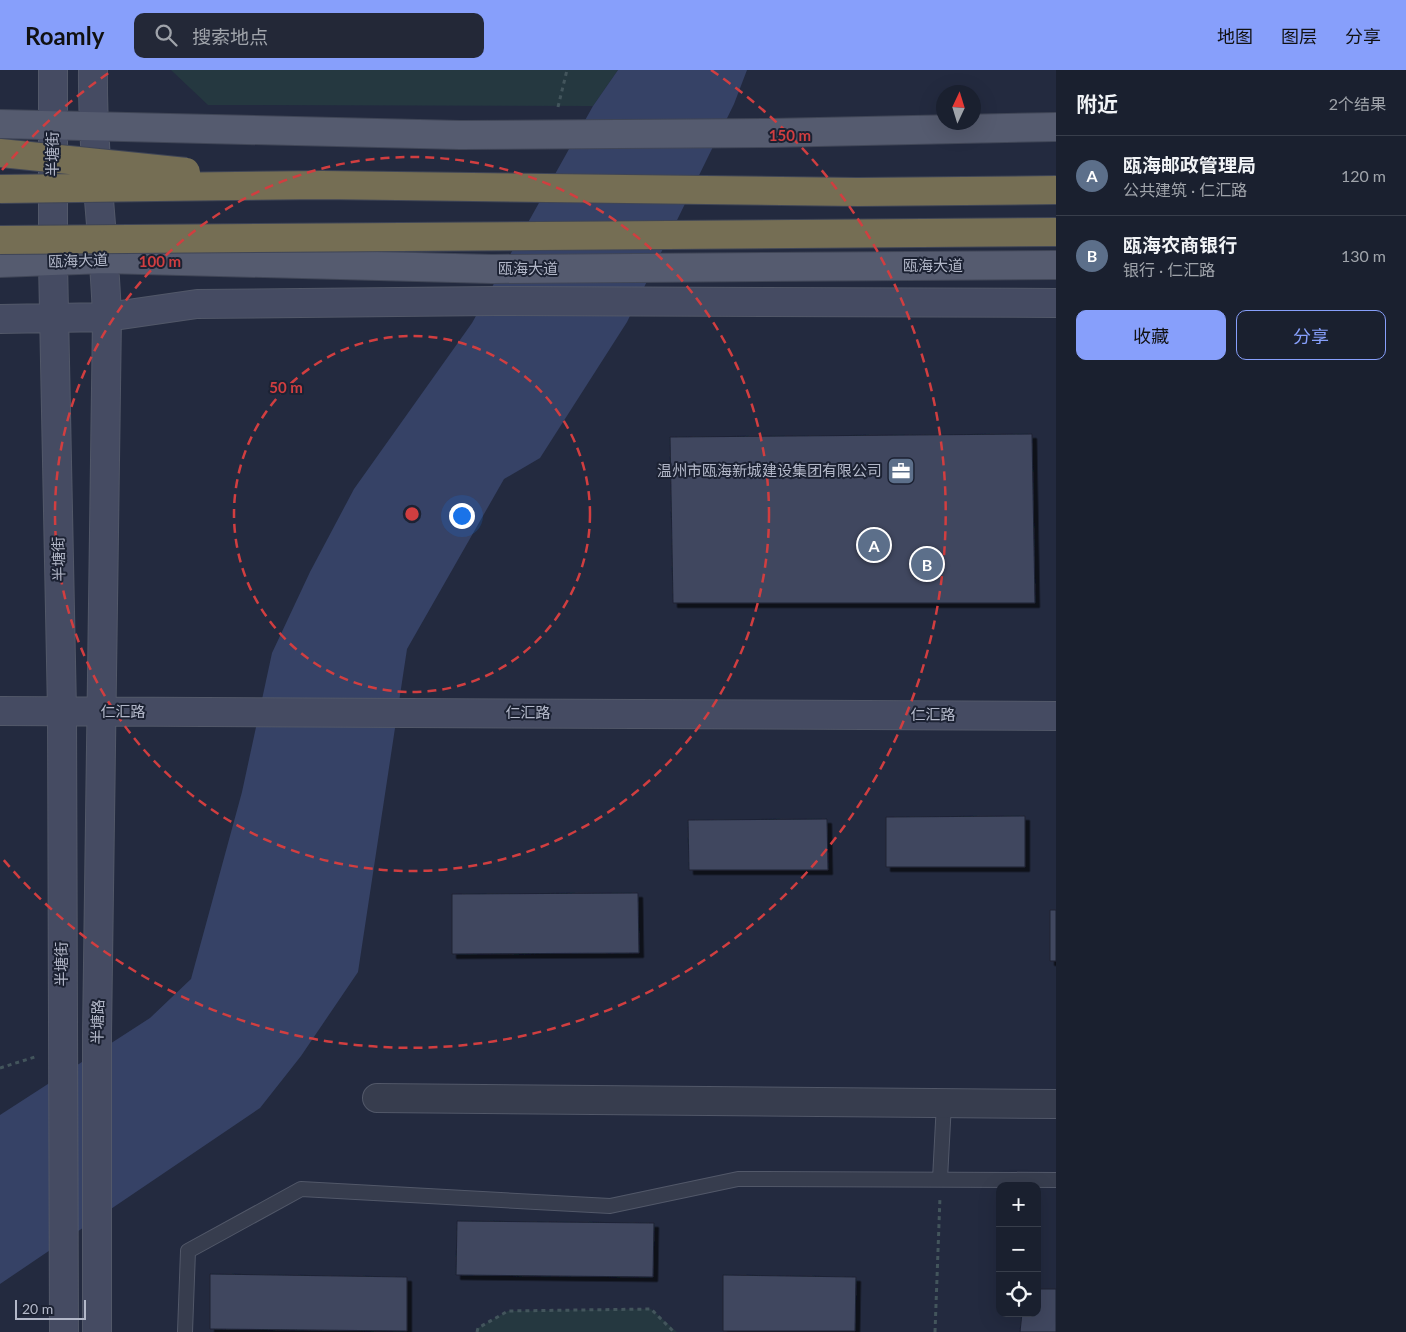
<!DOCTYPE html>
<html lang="zh">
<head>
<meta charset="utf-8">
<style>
  :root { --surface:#1a202f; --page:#232837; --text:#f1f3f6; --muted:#9fa3aa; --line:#383e4b; --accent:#879ffb }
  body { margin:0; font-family:Lato,"Noto Sans SC",sans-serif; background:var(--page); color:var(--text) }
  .controls { position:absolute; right:15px; bottom:15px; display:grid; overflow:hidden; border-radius:10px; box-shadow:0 5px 20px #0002 }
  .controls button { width:45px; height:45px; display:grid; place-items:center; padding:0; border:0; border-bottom:1px solid var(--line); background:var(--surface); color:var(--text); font:25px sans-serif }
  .compass { position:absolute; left:936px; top:15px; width:45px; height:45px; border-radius:50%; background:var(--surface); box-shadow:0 5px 20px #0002; rotate:4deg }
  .scale { position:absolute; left:15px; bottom:12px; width:71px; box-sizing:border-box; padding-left:5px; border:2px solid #b3b8c9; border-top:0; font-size:14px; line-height:18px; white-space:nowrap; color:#b3b8c9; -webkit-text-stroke:4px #1c2233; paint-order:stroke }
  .you { position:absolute; left:461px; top:445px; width:18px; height:18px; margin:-12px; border:4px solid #fff; border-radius:50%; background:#1a73e8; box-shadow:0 0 0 8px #1a73e833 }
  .badge { display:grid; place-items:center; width:32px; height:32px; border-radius:50%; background:var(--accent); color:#fff; font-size:16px; font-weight:700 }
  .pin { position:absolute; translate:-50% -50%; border:2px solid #fff; box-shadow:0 1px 5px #0006 }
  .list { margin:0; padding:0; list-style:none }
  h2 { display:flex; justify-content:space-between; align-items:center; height:65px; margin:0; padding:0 20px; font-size:21px }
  h2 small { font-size:16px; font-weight:400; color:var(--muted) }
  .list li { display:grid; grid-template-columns:32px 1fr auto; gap:15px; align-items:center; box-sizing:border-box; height:80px; padding:0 20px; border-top:1px solid var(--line) }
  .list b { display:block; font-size:19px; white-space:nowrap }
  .list p { margin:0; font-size:16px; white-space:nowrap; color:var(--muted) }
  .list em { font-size:16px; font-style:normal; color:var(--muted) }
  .actions { display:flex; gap:10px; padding:15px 20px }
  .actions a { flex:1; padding:11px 0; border:1px solid var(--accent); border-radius:10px; text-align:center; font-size:18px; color:var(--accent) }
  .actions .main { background:var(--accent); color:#111 }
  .icon { flex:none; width:28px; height:28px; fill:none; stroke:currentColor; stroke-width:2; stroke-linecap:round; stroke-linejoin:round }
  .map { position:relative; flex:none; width:1056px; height:1262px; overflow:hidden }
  header { display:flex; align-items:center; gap:30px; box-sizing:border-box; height:70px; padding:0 25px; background:var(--accent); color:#111 }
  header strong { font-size:24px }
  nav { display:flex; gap:28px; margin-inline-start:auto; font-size:18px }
  .search { width:350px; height:45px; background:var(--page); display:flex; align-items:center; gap:12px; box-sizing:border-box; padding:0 18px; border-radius:10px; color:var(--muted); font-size:19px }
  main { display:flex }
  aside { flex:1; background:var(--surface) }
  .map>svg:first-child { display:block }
  .green { fill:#253840 }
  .water { fill:#364266 }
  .building { fill:#3f465f; stroke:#1e2435; filter:url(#shadow) }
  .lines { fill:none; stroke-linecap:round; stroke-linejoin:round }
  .lane-casing { stroke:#525869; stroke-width:16 }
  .street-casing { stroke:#525869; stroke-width:30 }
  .secondary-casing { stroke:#525869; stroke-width:30 }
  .primary-casing { stroke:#404657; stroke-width:30 }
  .path { stroke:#43555c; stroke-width:3; stroke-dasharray:4 4; stroke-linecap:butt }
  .lane { stroke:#373d4e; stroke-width:14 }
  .street { stroke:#373d4e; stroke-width:28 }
  .secondary { stroke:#454b62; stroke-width:28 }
  .primary { stroke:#555b6f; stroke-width:28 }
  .highway-bridge-casing { stroke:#3f4556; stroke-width:30; stroke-linecap:butt }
  .highway-bridge { stroke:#756e54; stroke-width:28 }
  .ring { fill:none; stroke:#d13e40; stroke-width:2.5; stroke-dasharray:9 6 }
  .labels { text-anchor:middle; stroke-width:4; stroke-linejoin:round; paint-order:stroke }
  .street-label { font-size:15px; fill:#b3b8c9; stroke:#1c2233 }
  .poi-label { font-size:15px; fill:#b3b8c9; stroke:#1c2233; text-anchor:end }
  .centre { fill:#d13e40; stroke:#1c2233; stroke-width:2.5 }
  .ring-label { font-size:15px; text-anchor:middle; font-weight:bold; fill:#d13e40; stroke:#1c2233; stroke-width:4; stroke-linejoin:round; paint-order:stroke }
</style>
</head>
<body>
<header>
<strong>Roamly</strong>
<div class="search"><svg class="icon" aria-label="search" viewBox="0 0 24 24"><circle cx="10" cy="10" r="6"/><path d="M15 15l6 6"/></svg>搜索地点</div>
<nav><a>地图</a><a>图层</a><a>分享</a></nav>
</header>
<main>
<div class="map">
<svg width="1056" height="1262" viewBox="0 0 1056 1262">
  <defs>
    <filter id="shadow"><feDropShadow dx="4.5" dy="4.5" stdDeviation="0" flood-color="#0009"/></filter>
  </defs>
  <rect width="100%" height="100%" fill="#232a3f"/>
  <path class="green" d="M171,0H618L593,36L208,35Z
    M651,1239L677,1262H477L478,1258L508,1241Z"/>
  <path class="water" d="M618,0H747L734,34L627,252L540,388L504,409L407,579L358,902L301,986L260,1038L0,1214V1045L150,948L191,909L242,722L272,583L310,502L354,419L472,253L593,36Z"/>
  <path class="building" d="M1032,364L1035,533H673L670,367Z
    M1025,746V797H886V747Z
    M827,749L828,800H689L688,750Z
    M638,823L639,883L452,884V824Z
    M1050,840H1056V891H1050Z
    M457,1151L654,1153L653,1207L456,1205Z
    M210,1204L407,1207V1261L210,1259Z
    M723,1205L856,1207L855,1261H723Z
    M1037,1219H1056V1262H1020L1022,1243H1037Z"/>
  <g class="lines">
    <g class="lane-casing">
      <path id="lane" d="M940,1109L944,1033
        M185,1262L188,1181L301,1119L610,1136L738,1109L1056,1110"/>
    </g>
    <g class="street-casing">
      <path id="street" d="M377,1028L1056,1034"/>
    </g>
    <g class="secondary-casing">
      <path id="secondary" d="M53,0V192L62,641L64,1262
        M93,0C92,83 104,164 107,247L97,965V1262
        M0,249L107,247L197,234L494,231L1056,233
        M0,641L1056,646"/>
    </g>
    <g class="primary-casing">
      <path id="primary" d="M0,54L460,65L771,63L1056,57
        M0,193L105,189L492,199L1056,195"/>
    </g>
    <path class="path" d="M558,37L567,0
      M0,998L38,986
      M477,1262L478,1258L508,1241L651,1239L674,1262
      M935,1262L940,1127"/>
    <use href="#lane" class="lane"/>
    <use href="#street" class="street"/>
    <use href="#secondary" class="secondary"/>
    <use href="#primary" class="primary"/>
    <g class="highway-bridge-casing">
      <path id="highway-bridge" d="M0,83L186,102
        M0,119L322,115L857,122L1056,120
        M0,170L1056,162"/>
    </g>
    <use href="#highway-bridge" class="highway-bridge"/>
  </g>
  <g class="ring">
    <circle cx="412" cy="444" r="178"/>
    <circle cx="412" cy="444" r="357"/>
    <path d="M2 100A535 535 0 0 1 113 0M711 0A535 535 0 1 1 2 788"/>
  </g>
  <defs>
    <g id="office-square" transform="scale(1.4375)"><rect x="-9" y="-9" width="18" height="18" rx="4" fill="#5c6f8a" stroke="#1c2233"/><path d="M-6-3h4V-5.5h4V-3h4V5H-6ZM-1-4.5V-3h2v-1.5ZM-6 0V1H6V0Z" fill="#fff"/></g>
  </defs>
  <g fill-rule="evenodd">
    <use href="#office-square" x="901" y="401"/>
  </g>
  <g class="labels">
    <g class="street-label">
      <text transform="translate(53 84) rotate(-90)" y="5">半塘街</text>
      <text transform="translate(78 191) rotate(-2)" y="5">瓯海大道</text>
      <text x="933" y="201">瓯海大道</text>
      <text x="528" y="204">瓯海大道</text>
      <text transform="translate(59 489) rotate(-91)" y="5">半塘街</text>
      <text x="123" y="647">仁汇路</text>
      <text x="528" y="648">仁汇路</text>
      <text x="933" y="650">仁汇路</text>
      <text transform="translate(62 894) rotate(-90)" y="5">半塘街</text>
      <text transform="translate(98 952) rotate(-89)" y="5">半塘路</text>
    </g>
    <g class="poi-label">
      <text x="882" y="406">温州市瓯海新城建设集团有限公司</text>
    </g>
  </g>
  <circle cx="412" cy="444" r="8" class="centre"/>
  <g class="ring-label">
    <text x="790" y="71">150 m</text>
    <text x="160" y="197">100 m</text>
    <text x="286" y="323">50 m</text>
  </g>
</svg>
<div class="controls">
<button>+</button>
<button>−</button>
<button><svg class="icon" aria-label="locate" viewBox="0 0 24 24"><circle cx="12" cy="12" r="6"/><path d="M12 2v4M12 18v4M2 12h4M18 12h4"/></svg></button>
</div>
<svg class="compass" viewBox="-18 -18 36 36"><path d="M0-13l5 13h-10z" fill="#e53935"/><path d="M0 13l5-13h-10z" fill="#9fa3aa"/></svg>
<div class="scale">20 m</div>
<div class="you"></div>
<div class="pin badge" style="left:874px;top:475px;background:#5c6f8a">A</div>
<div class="pin badge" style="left:927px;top:494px;background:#5c6f8a">B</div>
</div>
<aside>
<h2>附近<small>2个结果</small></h2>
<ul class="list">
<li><span class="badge" style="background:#5c6f8a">A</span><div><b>瓯海邮政管理局</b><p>公共建筑 · 仁汇路</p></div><em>120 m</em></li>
<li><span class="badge" style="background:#5c6f8a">B</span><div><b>瓯海农商银行</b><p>银行 · 仁汇路</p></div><em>130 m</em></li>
</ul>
<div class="actions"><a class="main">收藏</a><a>分享</a></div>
</aside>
</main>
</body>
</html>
